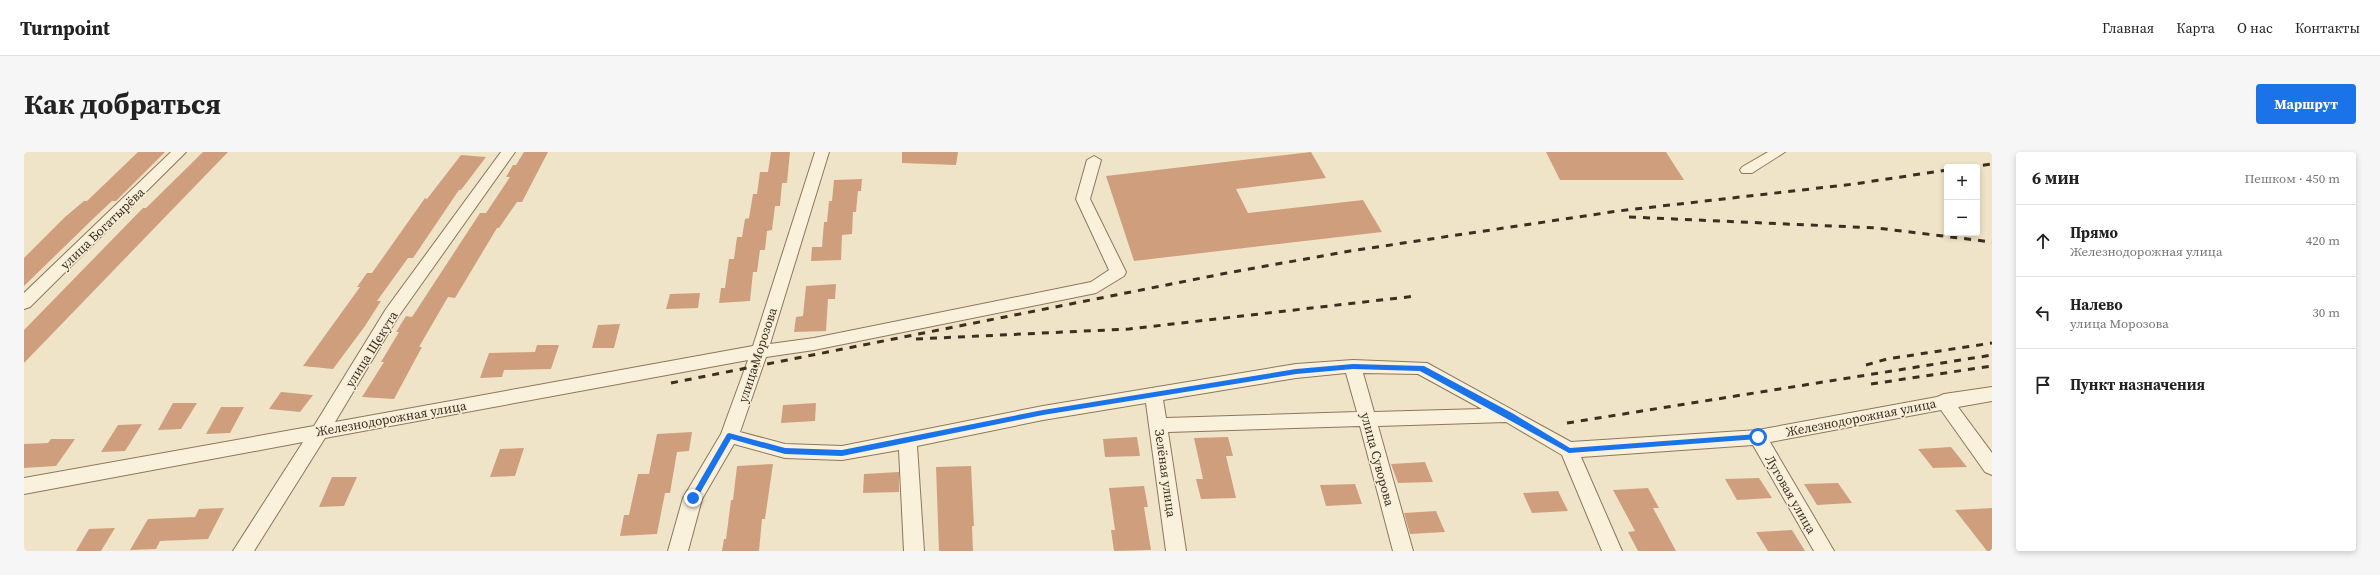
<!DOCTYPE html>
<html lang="ru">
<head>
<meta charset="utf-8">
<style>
  :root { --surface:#fff; --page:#f6f6f6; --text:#222; --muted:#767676; --line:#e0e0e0; --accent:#1a73e8 }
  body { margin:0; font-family:"Source Serif 4",serif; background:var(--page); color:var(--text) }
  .controls { position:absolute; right:12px; top:12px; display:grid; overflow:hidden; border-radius:4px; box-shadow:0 2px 6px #0003 }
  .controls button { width:36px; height:36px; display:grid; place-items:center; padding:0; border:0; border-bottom:1px solid var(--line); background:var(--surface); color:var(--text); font:20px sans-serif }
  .stop { position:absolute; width:12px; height:12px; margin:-9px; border:3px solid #1a73e8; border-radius:50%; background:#fff }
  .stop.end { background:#1a73e8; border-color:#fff; box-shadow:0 1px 4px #0008 }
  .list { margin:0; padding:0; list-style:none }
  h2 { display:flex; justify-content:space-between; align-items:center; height:52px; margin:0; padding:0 16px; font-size:17px }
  h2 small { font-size:13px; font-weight:400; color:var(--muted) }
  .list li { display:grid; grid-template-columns:26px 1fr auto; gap:12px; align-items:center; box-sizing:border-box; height:72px; padding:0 16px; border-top:1px solid var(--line) }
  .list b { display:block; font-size:15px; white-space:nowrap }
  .list p { margin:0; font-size:13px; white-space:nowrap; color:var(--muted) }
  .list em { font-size:13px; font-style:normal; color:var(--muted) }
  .icon { flex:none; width:22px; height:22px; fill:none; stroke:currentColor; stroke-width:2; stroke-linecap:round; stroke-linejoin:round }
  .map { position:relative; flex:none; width:1968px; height:399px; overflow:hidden; border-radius:4px }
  header { display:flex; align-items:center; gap:24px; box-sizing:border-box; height:56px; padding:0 20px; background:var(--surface); border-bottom:1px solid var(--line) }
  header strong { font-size:19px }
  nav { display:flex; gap:22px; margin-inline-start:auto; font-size:14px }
  .intro { display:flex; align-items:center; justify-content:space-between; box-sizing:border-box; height:96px; padding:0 24px }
  h1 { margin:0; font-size:28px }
  .button { padding:10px 18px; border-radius:4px; background:var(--accent); color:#fff; font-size:14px; font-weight:700 }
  main { display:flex; gap:24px; padding:0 24px }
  aside { flex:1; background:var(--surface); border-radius:4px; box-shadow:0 2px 6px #0003 }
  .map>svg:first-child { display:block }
  .building { fill:#cf9f7d }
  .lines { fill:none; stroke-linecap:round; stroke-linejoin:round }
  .minor-casing { stroke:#8d765c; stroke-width:2 }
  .minor { fill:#faf1dc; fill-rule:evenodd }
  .rail { stroke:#3d2e20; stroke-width:3; stroke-dasharray:7 7; stroke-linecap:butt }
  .route { fill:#1a73e8 }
  .labels { text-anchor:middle; stroke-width:3; stroke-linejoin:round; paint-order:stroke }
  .street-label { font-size:13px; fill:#3d2e20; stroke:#f7eed8 }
</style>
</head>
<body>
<header>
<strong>Turnpoint</strong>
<nav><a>Главная</a><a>Карта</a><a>О нас</a><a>Контакты</a></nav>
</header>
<div class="intro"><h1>Как добраться</h1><a class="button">Маршрут</a></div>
<main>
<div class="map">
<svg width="1968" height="399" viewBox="0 0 1968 399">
  <rect width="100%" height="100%" fill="#f0e4c8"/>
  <path class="building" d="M114,0H141L92,49H88L72,64L0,134V106L41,65L60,49H63Z
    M179,0H204L0,211V178L119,56H122Z
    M500,0H524L498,50H493L475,76H473L431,146L424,145L395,195H398L370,247L338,245L360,210H357L375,180H372L382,164L388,165L456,61H462L486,25H482L489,13H492Z
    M747,0H766L763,31H758L756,54H751L748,78L743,79L741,98H736L733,120H729L726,149L695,151L697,136H701L705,107H710L713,85H718L721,67L725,66L729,42H733L736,20H744Z
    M878,0H934L932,13L878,11Z
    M1287,0L1302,26L1212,37L1224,61L1339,48L1358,80L1110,109L1082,24Z
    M1522,0H1642L1660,28H1536Z
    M437,3L462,5L437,38H435L389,106H384L353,149H357L341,174L309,217L279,214L336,135H333L343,121H348L401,46L403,47Z
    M838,27L837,39H834L832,60H829L828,82L818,83L817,108L787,109L788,95H798L800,70H803L805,49H808L810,28Z
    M812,132L811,147H804L802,179L770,180L772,165L779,164L782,134Z
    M676,141L674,156L642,157L646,142Z
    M596,172L590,196H568L574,173Z
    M513,193H535L527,217L480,218L478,225L456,226L465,201L511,200Z
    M257,240L289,243L276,260L245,257Z
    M149,251H173L157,277L134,278Z
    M792,251L791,269L757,271L759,253Z
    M197,255H220L206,281L182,282Z
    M118,272L101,299L77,300L94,273Z
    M668,280L665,299L653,300L646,341H641L633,382L596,384L600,363H605L614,322H625L633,282Z
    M1113,285L1116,304L1081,305L1079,287Z
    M1204,285L1209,304H1202L1212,346L1177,347L1172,327H1179L1170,286Z
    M27,287H51L32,314L0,316V292L24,291Z
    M1927,295L1943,315L1909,316L1894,297Z
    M500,296L491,324L466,325L476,297Z
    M1401,310L1409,330L1374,331L1367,312Z
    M749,312L741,367H738L735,399H698L700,387H702L707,348H709L713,314Z
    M947,314L950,374H948L949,399H915L912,315Z
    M875,320V340L839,341L840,322Z
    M308,325H333L320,354L295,355Z
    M1735,326L1748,346L1713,348L1701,327Z
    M1814,331L1828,351L1793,353L1780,332Z
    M1331,332L1338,352L1302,354L1296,333Z
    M1120,334L1124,355H1120L1127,398L1090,399L1087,378H1091L1085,336Z
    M1624,336L1635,356H1629L1652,399H1614L1604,380L1611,379L1589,338Z
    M1534,339L1544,359L1508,361L1499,341Z
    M200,356L184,387L136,389L132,397L106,398L124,367L171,365L175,357Z
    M1968,356V399H1963L1931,358Z
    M1412,359L1421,380L1386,382L1380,361Z
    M91,376L77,399H52L65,377Z
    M1768,378L1781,399H1744L1732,380Z"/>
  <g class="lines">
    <g class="minor-casing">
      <path id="minor" d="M147,0H162L6,155L0,157V141Z
        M477,0H491L374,165L311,270L729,194L791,0H805L746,192L790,186L1067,130L1085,118L1052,47L1063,8L1070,4L1077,8L1066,47L1102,120L1100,124L1072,141L790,198L742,205L716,280L761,292L818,294L1019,254L1272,212L1329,208L1403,211L1547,290L1734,278L1913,245L1920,242L1968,235V249L1934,255L1968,301V323L1961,320L1917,258L1746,290L1810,399H1790L1729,293L1557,305L1598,399H1578L1538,303L1482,270L1354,274L1389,399H1369L1336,274L1144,280L1162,399H1142L1122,251L1019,268L893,294L900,399H880L875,298L818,308L761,306L710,292L678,347L664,399H644L659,346L697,282L724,208L301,286L230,399H209L279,290L0,342V326L290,274L362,157ZM1322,221L1333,260L1142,266L1139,248L1272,226ZM1339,221L1394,222L1458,257L1350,260Z
        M1744,0H1761L1728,21H1718L1716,18L1718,15Z"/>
    </g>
    <use href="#minor" class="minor"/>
    <path class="rail" d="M1945,15L1968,12
      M1605,65L1853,76L1968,90
      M892,187L1105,177L1392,144
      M1842,213L1863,207L1968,191
      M647,231L1203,121L1326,99L1594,59L1830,32L1923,18
      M1847,232L1968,214
      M1543,271L1968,203"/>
  </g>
  <path class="route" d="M1329,212L1400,214L1488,261L1546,296L1734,282L1737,285L1734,287L1545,301L1396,219L1329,217L1272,222L1019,263L818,304L761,302L707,287L672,348L669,349L666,346L703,282L705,281L761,296L818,298L1019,258L1272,217Z"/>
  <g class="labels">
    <g class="street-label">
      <text transform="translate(78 76) rotate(-44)" y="5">улица Богатырёва</text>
      <text transform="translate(347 197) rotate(-58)" y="5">улица Щекута</text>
      <text transform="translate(733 203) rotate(-72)" y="5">улица Морозова</text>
      <text transform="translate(1837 265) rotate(-11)" y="5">Железнодорожная улица</text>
      <text transform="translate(367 266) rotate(-10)" y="5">Железнодорожная улица</text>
      <text transform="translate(1354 307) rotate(75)" y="5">улица Суворова</text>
      <text transform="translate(1142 321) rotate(82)" y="5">Зелёная улица</text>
      <text transform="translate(1767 342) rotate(60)" y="5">Луговая улица</text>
    </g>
  </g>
</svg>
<div class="controls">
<button>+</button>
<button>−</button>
</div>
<div class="stop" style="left:1734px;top:285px"></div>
<div class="stop end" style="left:669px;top:346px"></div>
</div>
<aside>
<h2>6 мин<small>Пешком · 450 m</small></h2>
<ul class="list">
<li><svg class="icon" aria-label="ahead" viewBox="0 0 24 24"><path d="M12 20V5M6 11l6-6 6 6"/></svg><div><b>Прямо</b><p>Железнодорожная улица</p></div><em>420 m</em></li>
<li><svg class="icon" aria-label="left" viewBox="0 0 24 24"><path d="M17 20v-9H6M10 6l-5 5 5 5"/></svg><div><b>Налево</b><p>улица Морозова</p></div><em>30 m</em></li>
<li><svg class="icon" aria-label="arrive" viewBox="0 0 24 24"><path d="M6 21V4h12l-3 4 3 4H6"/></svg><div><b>Пункт назначения</b></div></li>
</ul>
</aside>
</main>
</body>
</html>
